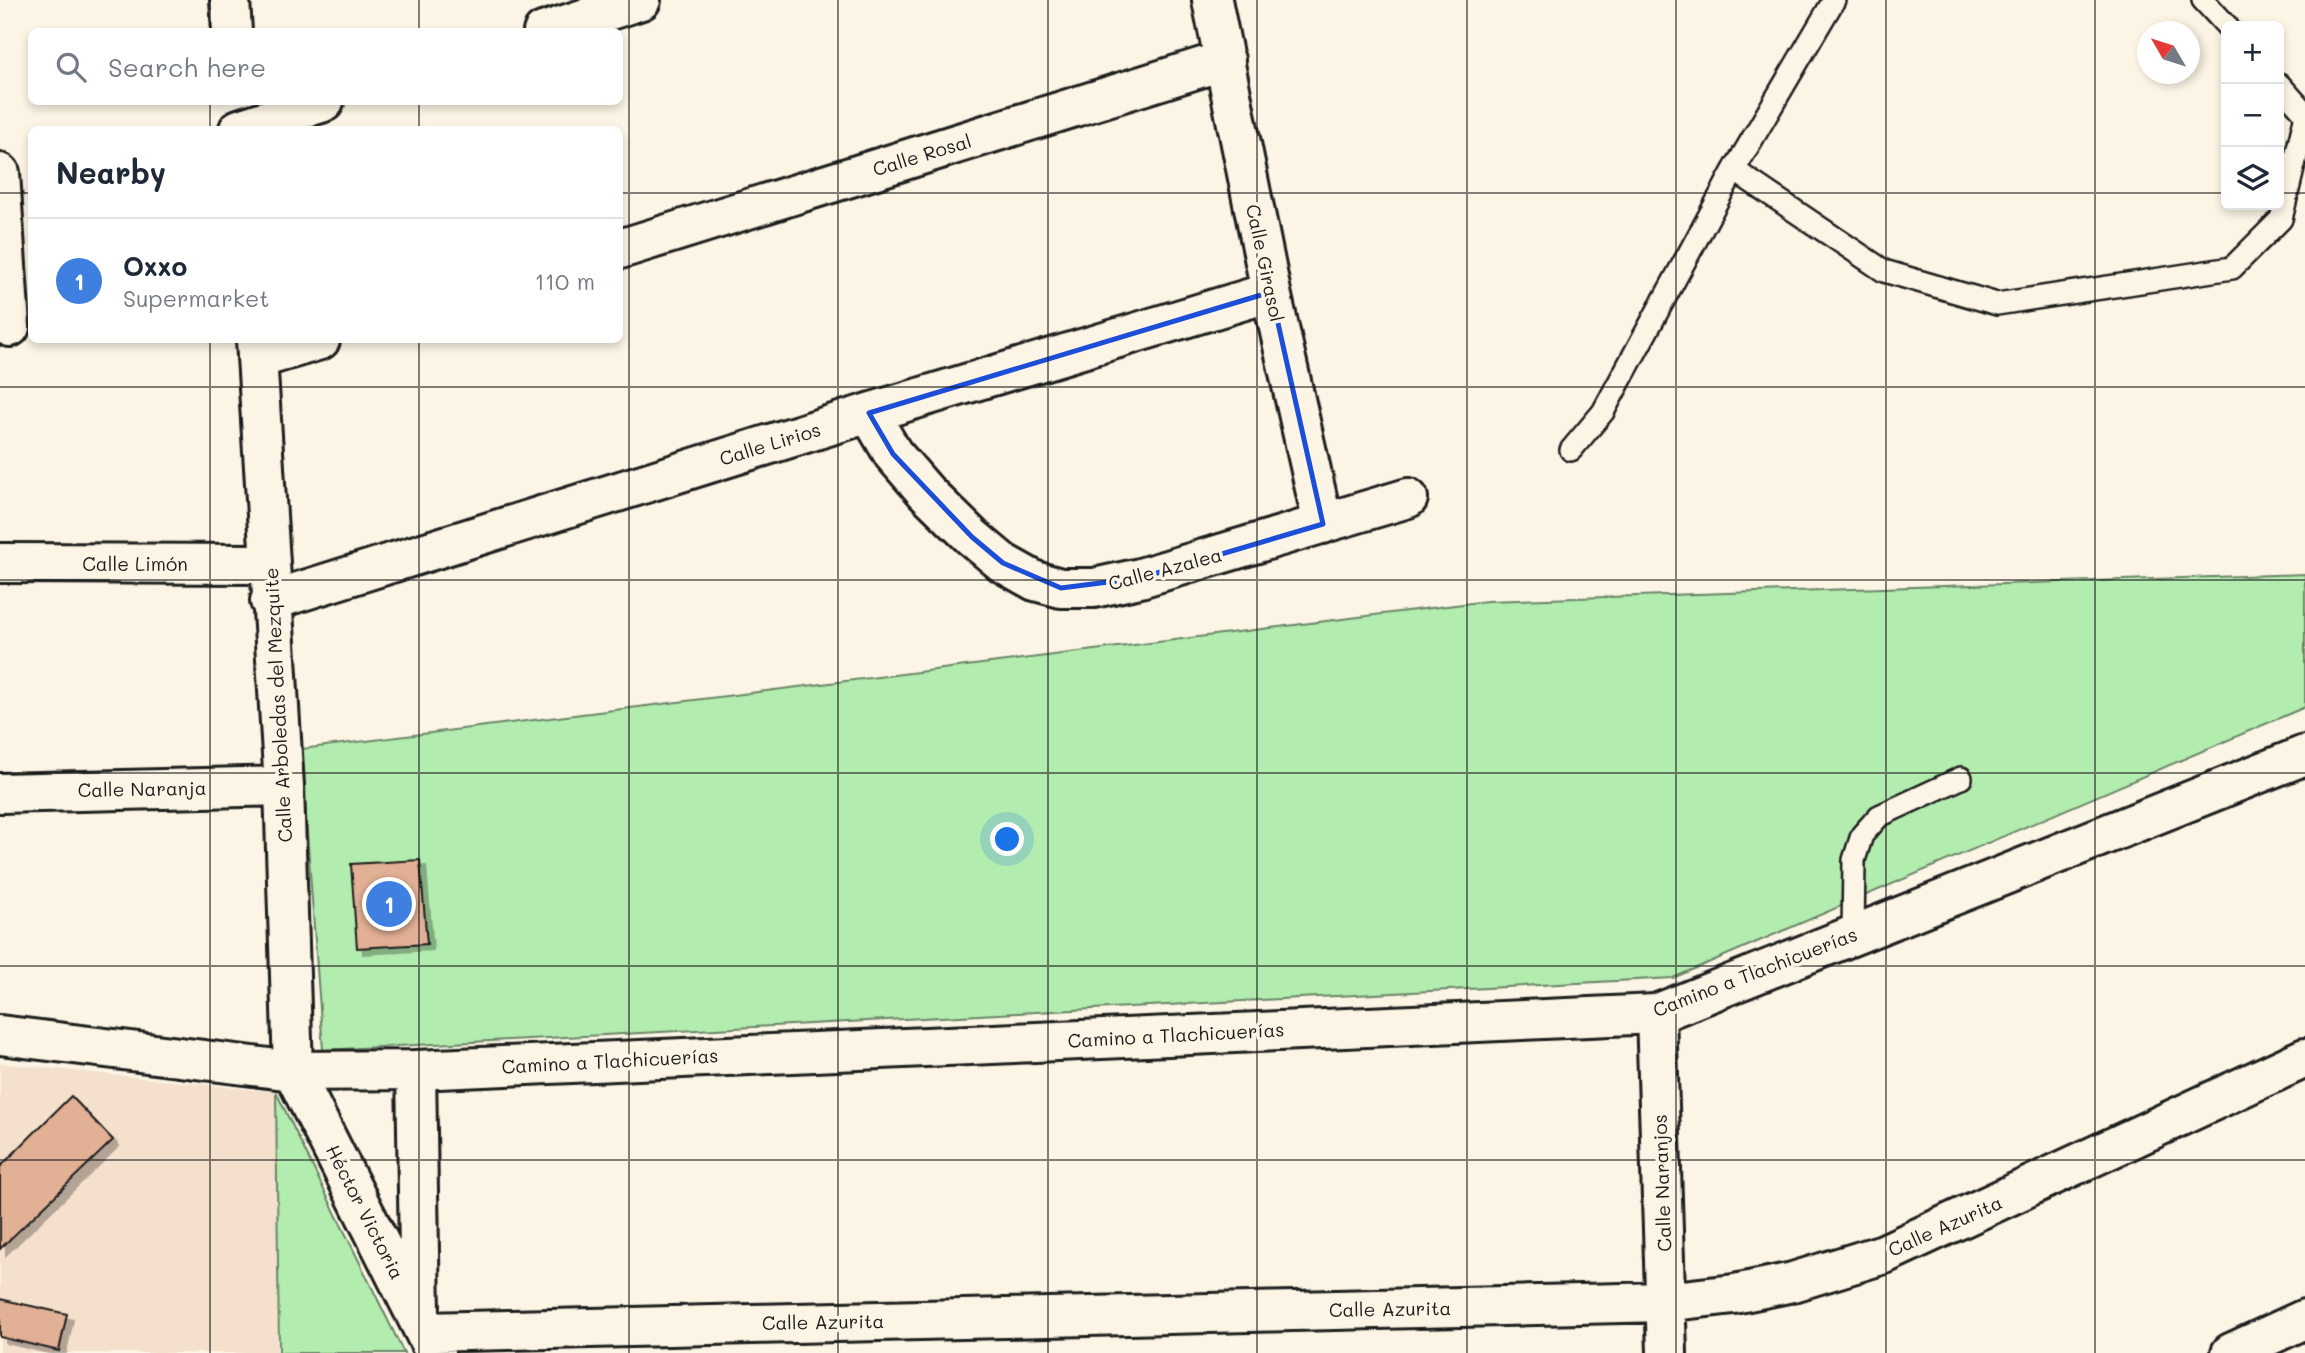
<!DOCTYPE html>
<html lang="en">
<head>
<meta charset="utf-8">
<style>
  :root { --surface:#fff; --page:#f2f2f3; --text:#1f2937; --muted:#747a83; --line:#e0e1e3; --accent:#0b8043 }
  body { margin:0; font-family:Mali,sans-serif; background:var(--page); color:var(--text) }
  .controls { position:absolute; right:21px; top:21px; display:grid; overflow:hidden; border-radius:10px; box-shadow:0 4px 10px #0003 }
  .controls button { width:63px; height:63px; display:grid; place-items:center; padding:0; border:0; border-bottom:2px solid var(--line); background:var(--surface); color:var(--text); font:35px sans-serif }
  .compass { position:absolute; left:2137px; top:21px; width:63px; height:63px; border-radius:50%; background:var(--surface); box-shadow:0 4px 10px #0003; rotate:309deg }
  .you { position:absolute; left:1008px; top:840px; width:24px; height:24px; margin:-18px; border:5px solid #fff; border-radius:50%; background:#1a73e8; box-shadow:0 0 0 10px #1a73e833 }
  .badge { display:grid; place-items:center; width:46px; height:46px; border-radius:50%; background:var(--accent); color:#fff; font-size:23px; font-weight:700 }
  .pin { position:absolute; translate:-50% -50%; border:4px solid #fff; box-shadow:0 2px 7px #0006 }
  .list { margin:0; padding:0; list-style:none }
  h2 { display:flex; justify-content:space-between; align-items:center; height:91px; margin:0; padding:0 28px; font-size:30px }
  h2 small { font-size:23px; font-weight:400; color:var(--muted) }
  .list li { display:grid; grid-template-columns:46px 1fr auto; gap:21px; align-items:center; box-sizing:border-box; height:126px; padding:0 28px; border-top:2px solid var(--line) }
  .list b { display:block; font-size:26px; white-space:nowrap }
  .list p { margin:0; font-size:23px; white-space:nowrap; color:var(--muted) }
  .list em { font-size:23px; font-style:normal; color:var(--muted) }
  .icon { flex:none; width:38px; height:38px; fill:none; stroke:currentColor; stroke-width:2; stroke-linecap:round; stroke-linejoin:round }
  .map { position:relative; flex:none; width:2305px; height:1353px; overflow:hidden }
  .search { position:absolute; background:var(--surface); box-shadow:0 4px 10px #0003; left:28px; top:28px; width:595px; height:77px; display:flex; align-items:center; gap:18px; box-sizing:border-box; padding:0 24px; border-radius:10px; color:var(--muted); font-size:26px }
  .panel { position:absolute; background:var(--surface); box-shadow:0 4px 10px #0003; left:28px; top:126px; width:595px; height:217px; border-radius:10px }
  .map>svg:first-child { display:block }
  .built { fill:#f4e0cd }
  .green { fill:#b3ecaf; stroke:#688466; stroke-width:2 }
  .building { fill:#e2b094; stroke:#1c1c1c; stroke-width:2; filter:url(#shadow) }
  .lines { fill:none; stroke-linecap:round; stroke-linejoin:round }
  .lane-casing { stroke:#1c1c1c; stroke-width:26 }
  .street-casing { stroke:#1c1c1c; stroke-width:44 }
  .secondary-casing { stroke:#1c1c1c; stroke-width:44 }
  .lane { stroke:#fcf5e5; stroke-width:21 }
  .street { stroke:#fcf5e5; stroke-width:38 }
  .secondary { stroke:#fcf5e5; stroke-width:38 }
  .marked { fill:none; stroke:#1d4ed8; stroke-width:5; stroke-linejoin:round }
  .grid { fill:none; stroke:#1c1c1c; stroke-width:2; stroke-opacity:0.55 }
  .labels { text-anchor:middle; stroke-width:7; stroke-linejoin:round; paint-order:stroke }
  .street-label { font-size:19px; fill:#1c1c1c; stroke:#fcf5e5 }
</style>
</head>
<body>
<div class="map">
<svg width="2305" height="1353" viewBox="0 0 2305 1353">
  <defs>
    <filter id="shadow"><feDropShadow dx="6" dy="6" stdDeviation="0" flood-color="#0004"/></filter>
  </defs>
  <rect width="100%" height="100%" fill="#fcf5e5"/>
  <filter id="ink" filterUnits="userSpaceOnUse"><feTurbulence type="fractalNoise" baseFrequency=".0143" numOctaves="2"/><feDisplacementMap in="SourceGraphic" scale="14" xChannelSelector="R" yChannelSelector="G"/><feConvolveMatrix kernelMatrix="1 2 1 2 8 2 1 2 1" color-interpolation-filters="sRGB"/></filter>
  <g filter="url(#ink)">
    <path class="built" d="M0,1063L276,1092L277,1353H0Z"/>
    <path class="green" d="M2305,574V707L1673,978L323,1050L301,749L1487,601Z
      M276,1092L404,1353H279Z"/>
    <path class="building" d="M420,860L427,944L357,948L351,864Z
      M71,1096L113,1140L0,1249V1167Z
      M0,1299L67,1314L59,1351L0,1337Z"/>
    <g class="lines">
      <g class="lane-casing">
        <path id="lane" d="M2203,0L2227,26
          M2279,84L2305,113
          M1734,170L1884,271L1997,304L2232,268L2281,219L2305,119
          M1571,450L1603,412L1734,170L1834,0
          M1853,935L1854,860L1862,835L1879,816L1961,778"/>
      </g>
      <g class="street-casing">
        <path id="street" d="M230,0L232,32
          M1212,0L1271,292L1323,524
          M543,32L641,0
          M239,129L324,102
          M0,173L10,327
          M620,249L1225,60
          M256,340L284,786L293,1071L435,1353
          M257,359L320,340
          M869,413L893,454L926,492L972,537L1003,563L1035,581L1061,588H1094L1140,578L1408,498
          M0,563L270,564
          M270,601L869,413L1271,292
          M0,793L284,786
          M1656,1014L1667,1353
          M416,1070L420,1313
          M425,1332L1665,1302L1734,1294L1793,1282L1884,1254L2305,1058
          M2231,1353L2305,1319"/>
      </g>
      <g class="secondary-casing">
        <path id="secondary" d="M0,1035L293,1071L416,1070L1656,1014L2305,755"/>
      </g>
      <use href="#lane" class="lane"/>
      <use href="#street" class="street"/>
      <use href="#secondary" class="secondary"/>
    </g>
  </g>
  <path class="marked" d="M1271,292L1323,524L1140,578L1061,588L1003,563L972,537L893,454L869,413Z"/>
  <path class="grid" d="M210,0V32M419,0V32M629,0V1353M838,0V1353M1048,0V1353M1257,0V1353M1467,0V1353M1676,0V1353M1886,0V1353M2095,0V1353M210,102V130M419,102V130M0,193H32M620,193H2226M2279,193H2305M210,340V1353M419,340V1353M0,387H2305M0,580H2305M0,773H2305M0,966H2305M0,1160H2305"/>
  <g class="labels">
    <g class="street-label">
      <text transform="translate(922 155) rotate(-17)" y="7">Calle Rosal</text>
      <text transform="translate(1265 263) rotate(78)" y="7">Calle Girasol</text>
      <text transform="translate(770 444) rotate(-17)" y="7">Calle Lirios</text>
      <text x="135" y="571">Calle Limón</text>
      <text transform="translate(1165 569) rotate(-15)" y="7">Calle Azalea</text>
      <text transform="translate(278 705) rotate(-93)" y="7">Calle Arboledas del Mezquite</text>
      <text transform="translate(142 789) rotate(-1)" y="7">Calle Naranja</text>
      <text transform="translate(1755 972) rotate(-21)" y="7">Camino a Tlachicuerías</text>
      <text transform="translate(1176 1035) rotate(-3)" y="7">Camino a Tlachicuerías</text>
      <text transform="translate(610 1061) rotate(-3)" y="7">Camino a Tlachicuerías</text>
      <text transform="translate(1662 1183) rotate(-92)" y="7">Calle Naranjos</text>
      <text transform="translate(365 1212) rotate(63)" y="7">Héctor Victoria</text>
      <text transform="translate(1945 1226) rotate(-24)" y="7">Calle Azurita</text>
      <text transform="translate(1390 1309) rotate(-1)" y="7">Calle Azurita</text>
      <text transform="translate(823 1322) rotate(-1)" y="7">Calle Azurita</text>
    </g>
  </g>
</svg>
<div class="controls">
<button>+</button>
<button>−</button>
<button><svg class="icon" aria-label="layers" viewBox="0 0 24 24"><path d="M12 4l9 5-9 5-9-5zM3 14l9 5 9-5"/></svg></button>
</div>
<svg class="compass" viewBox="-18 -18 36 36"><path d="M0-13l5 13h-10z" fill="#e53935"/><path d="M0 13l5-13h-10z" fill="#747a83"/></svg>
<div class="you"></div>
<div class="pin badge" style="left:389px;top:904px;background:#3f7fe0">1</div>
<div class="search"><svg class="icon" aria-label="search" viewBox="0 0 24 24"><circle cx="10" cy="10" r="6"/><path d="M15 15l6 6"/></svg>Search here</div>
<section class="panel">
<h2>Nearby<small></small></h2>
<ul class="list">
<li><span class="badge" style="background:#3f7fe0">1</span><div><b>Oxxo</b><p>Supermarket</p></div><em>110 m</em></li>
</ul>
</section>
</div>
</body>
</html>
